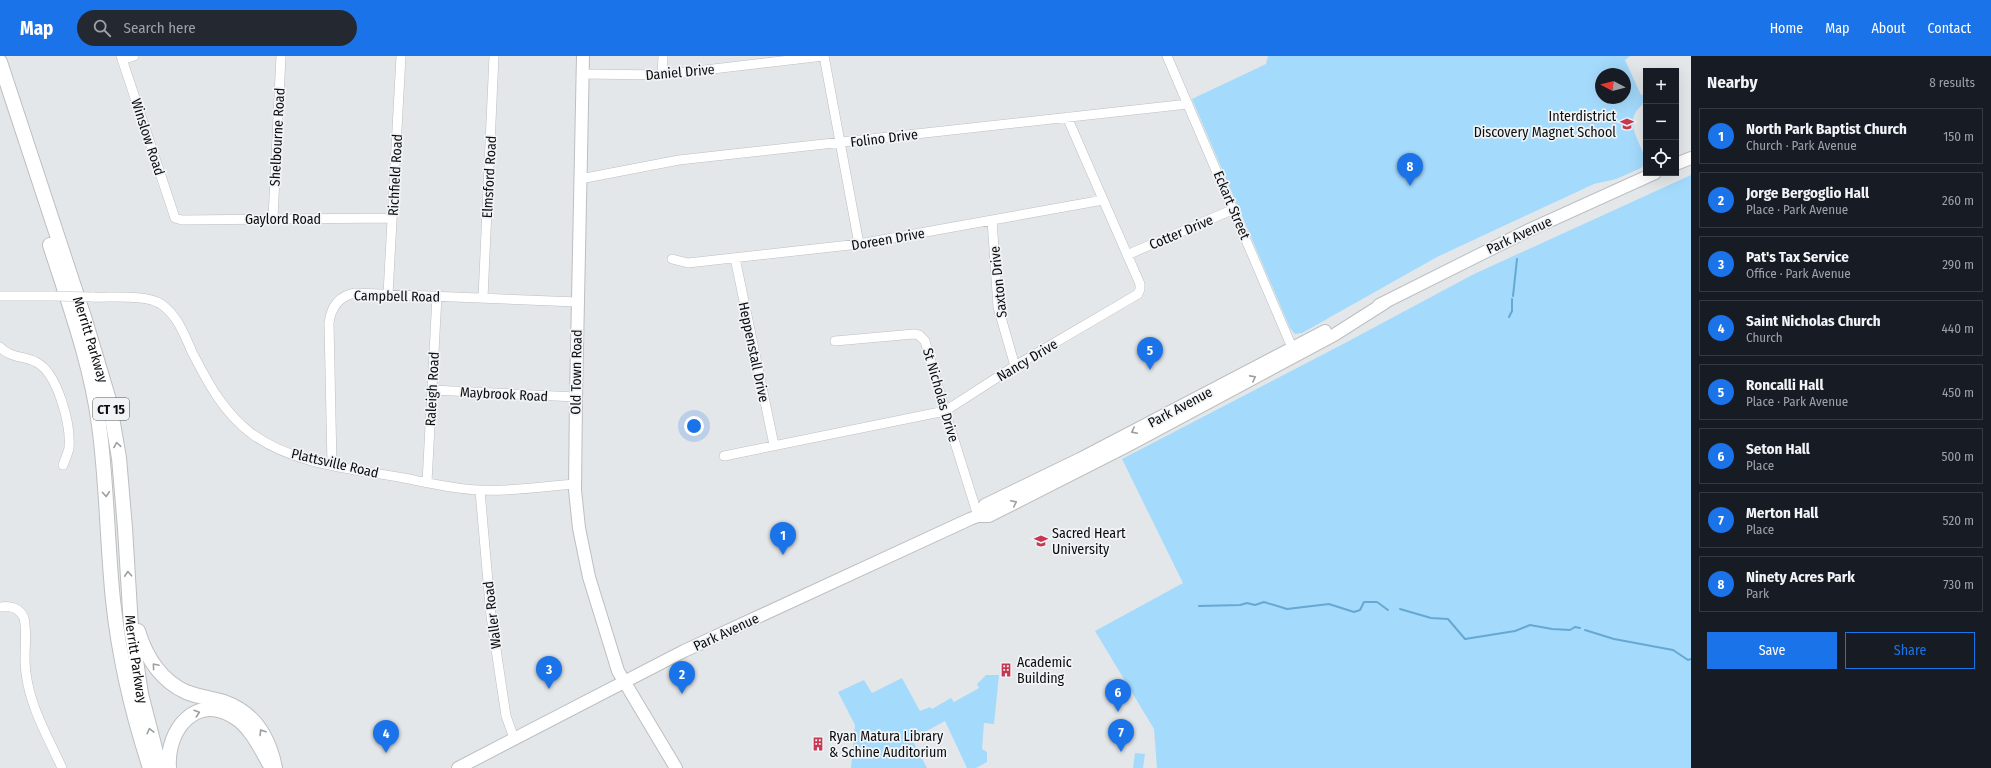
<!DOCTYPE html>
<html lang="en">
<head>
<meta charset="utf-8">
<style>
  :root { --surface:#171b24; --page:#242831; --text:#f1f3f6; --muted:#9ea1a6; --line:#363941; --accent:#1a73e8 }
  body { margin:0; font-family:"Fira Sans Condensed",sans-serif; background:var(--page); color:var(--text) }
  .controls { position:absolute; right:12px; top:12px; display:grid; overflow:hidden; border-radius:0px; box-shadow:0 4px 16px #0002 }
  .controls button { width:36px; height:36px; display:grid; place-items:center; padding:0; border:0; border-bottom:1px solid var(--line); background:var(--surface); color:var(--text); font:20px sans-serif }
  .compass { position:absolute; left:1595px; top:12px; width:36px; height:36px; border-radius:50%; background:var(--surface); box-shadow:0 4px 16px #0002; rotate:277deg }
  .you { position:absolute; left:694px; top:370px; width:14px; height:14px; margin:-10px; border:3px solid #fff; border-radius:50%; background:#1a73e8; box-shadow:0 0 0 6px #1a73e833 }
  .badge { display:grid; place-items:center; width:26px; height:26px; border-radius:50%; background:var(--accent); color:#fff; font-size:13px; font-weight:700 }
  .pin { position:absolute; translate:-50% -33px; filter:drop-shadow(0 1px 2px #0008) }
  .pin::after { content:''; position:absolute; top:21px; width:14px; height:12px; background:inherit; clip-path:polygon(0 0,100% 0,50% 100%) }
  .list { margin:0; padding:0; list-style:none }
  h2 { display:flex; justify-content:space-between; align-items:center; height:52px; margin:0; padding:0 16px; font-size:17px }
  h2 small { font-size:13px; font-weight:400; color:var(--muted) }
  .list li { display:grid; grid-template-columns:26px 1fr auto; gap:12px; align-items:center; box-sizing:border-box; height:56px; margin:0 8px 8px; padding:0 8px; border:1px solid var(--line); border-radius:0px }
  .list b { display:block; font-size:15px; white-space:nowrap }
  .list p { margin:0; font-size:13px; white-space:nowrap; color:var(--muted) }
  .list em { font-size:13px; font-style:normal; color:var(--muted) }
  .actions { display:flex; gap:8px; padding:12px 16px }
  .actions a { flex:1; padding:9px 0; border:1px solid var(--accent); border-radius:0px; text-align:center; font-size:14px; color:var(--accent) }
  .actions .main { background:var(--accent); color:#fff }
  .icon { flex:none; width:22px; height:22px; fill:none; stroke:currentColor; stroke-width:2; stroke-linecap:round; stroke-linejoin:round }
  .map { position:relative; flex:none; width:1691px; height:712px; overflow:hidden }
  header { display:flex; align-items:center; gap:24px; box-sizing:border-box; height:56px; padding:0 20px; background:var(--accent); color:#fff }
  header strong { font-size:19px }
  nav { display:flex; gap:22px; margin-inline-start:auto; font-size:14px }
  .search { width:280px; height:36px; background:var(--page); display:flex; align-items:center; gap:10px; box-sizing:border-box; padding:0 14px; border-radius:22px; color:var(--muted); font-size:15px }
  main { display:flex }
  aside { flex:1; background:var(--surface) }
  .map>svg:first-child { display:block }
  .green { fill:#a4dafc; fill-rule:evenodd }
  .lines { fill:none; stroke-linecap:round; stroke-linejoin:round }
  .stream { stroke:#65a9d3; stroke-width:2 }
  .minor-casing { stroke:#bcbfc1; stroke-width:10 }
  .major-casing { stroke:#bcbfc1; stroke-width:14 }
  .highway-casing { stroke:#bcbfc1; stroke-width:16 }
  .minor { stroke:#fff; stroke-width:9 }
  .major { stroke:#fff; stroke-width:12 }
  .highway { stroke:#fff; stroke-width:14 }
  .minor-bridge-casing { stroke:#bcbfc1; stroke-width:10; stroke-linecap:butt }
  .minor-bridge { stroke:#fff; stroke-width:9 }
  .oneway { stroke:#9d9e9e }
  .labels { text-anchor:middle; stroke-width:3.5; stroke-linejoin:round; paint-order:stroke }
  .shield { fill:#f1f4f6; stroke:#505253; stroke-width:1 }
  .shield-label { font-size:13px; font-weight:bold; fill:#0b0c0d }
  .street-label { font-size:14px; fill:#0b0c0d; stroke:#f1f4f6 }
  .poi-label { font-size:14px; fill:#0b0c0d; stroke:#f1f4f6; text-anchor:start }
</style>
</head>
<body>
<header>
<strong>Map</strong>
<div class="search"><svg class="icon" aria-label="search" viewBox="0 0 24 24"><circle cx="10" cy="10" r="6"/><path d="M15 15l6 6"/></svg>Search here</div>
<nav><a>Home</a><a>Map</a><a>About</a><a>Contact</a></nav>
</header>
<main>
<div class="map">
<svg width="1691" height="712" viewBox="0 0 1691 712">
  <rect width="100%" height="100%" fill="#e4e7e9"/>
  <path class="green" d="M1268,0H1630L1625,4L1641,39L1646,38V46C1622,62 1637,80 1645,101L1646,107L1641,112L1616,123L1594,128L1437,201L1302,277L1295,278L1290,272L1192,43L1266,8ZM1601,18H1625V42H1601Z
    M1691,119V712H1157L1154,673L1095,575L1183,527L1122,403L1345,287L1474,218Z
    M986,619H999L994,668L984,667L982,693L987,696V706L976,712H967L945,665L912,683L927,712H851L855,669L838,636L864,624L872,637L902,622L920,655L930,651L932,653L951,642L954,646L979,632L977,628Z
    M1135,697L1145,698L1143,712H1133Z"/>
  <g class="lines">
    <path class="stream" d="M1513,240L1517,203
      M1509,261L1512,255V243
      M1199,550L1240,549L1247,547L1255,549L1264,546L1287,553L1329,548L1354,556L1360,554L1364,546H1377L1388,554
      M1400,553L1431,562L1448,563L1465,583L1515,575L1530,569L1552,573L1570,574L1575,571L1580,572
      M1585,574L1614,583L1673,594L1688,604L1691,603"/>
    <g class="minor-casing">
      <path id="minor" d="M121,0L175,162L182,164L392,162
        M824,0L859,188
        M1167,0L1294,296
        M122,4L134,0
        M582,18L662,19L824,0
        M662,19L663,0
        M580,123L679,104L1188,48
        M273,162L281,0
        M992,164L998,251L1015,310
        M1127,199L1234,153
        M735,202L774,389
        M672,203L688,207L859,188L1103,144
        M388,238L401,0
        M0,240H53
        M92,241C111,242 146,238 161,248C178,260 184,278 192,296C208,327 223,356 252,378C295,409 353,413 404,422C429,427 454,433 479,434C509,436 545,430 575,428
        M483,242L494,0
        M835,285L914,278L919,279L925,285L945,355L978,460
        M0,291C10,302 24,300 36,306C58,317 71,369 69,392C68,397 65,404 63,409
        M432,334L576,341
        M724,400L945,355L1015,310L1138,238L1140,233V228L1067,61
        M332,409L329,267C331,251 339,240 355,237L577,246
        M427,426L437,240
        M480,435L491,560L506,660L514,682
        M0,551C10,549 20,552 24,562C28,580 23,599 26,617C30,651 48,681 62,712"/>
    </g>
    <g class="major-casing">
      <path id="major" d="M583,0L576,341L575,434L579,472L589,521L618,615L676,712
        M1676,108L1691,102
        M1379,249L1527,175L1655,117
        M978,460L985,449L1080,403L1325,275
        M458,712L684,595L970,463L978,460H989L1125,391L1334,279L1386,246"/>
    </g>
    <g class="highway-casing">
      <g id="highway">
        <path id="s1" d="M0,6L85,264L109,344L119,402L125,472L131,571L141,638L160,712"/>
        <path d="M50,189C69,248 91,308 99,369C107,427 107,486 113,544C119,601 132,657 150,712"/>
        <path d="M138,575C146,601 160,624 186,636C198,641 211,642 224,646C255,657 269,681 275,712"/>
        <path d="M169,712C166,673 197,636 236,662C251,672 260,691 269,707"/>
      </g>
    </g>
    <use href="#minor" class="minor"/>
    <use href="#major" class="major"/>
    <use href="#highway" class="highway"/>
    <g class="minor-bridge-casing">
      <path id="minor-bridge" d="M53,240L92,241"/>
    </g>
    <use href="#minor-bridge" class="minor-bridge"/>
  </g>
  <defs><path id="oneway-chevron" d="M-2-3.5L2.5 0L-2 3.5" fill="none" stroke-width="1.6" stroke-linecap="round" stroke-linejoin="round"/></defs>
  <g class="oneway">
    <use href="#oneway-chevron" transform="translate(1253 322) rotate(-28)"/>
    <use href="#oneway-chevron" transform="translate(1134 375) rotate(153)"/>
    <use href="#oneway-chevron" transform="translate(117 389) rotate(-99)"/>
    <use href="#oneway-chevron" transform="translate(106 438) rotate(86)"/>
    <use href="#oneway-chevron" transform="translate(1014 447) rotate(-26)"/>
    <use href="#oneway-chevron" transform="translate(128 518) rotate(-93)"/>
    <use href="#oneway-chevron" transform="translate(155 610) rotate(-130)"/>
    <use href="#oneway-chevron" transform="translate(197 657) rotate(-18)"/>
    <use href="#oneway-chevron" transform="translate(150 675) rotate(-104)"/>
    <use href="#oneway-chevron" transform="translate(262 676) rotate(-122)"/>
  </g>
  <defs>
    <g id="school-bare" transform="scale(1.08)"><path d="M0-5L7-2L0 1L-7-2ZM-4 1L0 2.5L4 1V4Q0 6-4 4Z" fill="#c7374f" stroke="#f1f4f6" stroke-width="2.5" paint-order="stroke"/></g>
    <g id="university-bare" transform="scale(1.08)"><path d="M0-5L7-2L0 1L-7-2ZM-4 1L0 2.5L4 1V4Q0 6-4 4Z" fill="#c7374f" stroke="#f1f4f6" stroke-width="2.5" paint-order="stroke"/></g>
    <g id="building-bare" transform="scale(1.08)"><path d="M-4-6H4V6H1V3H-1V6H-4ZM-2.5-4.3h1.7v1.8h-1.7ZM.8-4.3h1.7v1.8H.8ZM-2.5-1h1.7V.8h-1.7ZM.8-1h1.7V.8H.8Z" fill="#c7374f" stroke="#f1f4f6" stroke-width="2.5" paint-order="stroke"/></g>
  </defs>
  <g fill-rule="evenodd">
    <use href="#school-bare" x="1627" y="68"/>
    <use href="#university-bare" x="1041" y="485"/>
    <use href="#building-bare" x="1006" y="614"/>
    <use href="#building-bare" x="818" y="688"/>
  </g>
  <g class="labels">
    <rect class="shield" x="93" y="342" width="36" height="22" rx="3"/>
    <g class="shield-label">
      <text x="111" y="358">CT 15</text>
    </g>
    <g class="street-label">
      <text transform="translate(680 16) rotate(-5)" y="5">Daniel Drive</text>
      <text transform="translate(148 81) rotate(72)" y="5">Winslow Road</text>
      <text transform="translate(277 81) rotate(-87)" y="5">Shelbourne Road</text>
      <text transform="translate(884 82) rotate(-7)" y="5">Folino Drive</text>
      <text transform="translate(395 119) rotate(-87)" y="5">Richfield Road</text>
      <text transform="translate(489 121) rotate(-87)" y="5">Elmsford Road</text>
      <text transform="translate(1232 149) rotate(67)" y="5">Eckart Street</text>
      <text x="283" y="168">Gaylord Road</text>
      <text transform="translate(1181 176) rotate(-23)" y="5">Cotter Drive</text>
      <text transform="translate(1519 179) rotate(-25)" y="5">Park Avenue</text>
      <text transform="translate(888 183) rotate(-10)" y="5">Doreen Drive</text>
      <text transform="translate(998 226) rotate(-96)" y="5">Saxton Drive</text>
      <text transform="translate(397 240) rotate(1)" y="5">Campbell Road</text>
      <text dy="5" stroke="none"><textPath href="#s1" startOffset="292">Merritt Parkway</textPath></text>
      <text transform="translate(754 296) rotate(78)" y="5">Heppenstall Drive</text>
      <text transform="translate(1027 304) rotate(-31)" y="5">Nancy Drive</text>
      <text transform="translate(576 316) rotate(-89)" y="5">Old Town Road</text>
      <text transform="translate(432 333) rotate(-87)" y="5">Raleigh Road</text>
      <text transform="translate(504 338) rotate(3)" y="5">Maybrook Road</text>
      <text transform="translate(941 339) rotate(74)" y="5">St Nicholas Drive</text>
      <text transform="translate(1180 351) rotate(-28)" y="5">Park Avenue</text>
      <text transform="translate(335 407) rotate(13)" y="5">Plattsville Road</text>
      <text transform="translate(492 559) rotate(-97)" y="5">Waller Road</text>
      <text transform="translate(726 576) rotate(-25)" y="5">Park Avenue</text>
      <text dy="5" stroke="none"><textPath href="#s1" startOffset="616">Merritt Parkway</textPath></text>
    </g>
    <g class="poi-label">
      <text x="1616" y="65" text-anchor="end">Interdistrict<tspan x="1616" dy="16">Discovery Magnet School</tspan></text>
      <text x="1052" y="482">Sacred Heart<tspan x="1052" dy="16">University</tspan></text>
      <text x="1017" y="611">Academic<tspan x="1017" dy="16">Building</tspan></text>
      <text x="829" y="685">Ryan Matura Library<tspan x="829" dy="16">&amp; Schine Auditorium</tspan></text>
    </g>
  </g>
</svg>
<div class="controls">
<button>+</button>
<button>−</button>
<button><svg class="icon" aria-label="locate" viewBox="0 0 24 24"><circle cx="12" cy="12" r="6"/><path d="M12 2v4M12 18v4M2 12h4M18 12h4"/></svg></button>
</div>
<svg class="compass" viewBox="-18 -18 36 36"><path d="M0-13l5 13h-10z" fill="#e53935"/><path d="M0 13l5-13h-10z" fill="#9ea1a6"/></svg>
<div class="you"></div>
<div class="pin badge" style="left:783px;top:499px">1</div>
<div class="pin badge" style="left:682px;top:638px">2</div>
<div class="pin badge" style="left:549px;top:633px">3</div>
<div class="pin badge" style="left:386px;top:697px">4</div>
<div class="pin badge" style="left:1150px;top:314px">5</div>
<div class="pin badge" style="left:1118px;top:656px">6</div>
<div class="pin badge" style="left:1121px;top:696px">7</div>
<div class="pin badge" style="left:1410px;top:130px">8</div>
</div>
<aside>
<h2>Nearby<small>8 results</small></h2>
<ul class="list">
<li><span class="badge">1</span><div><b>North Park Baptist Church</b><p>Church · Park Avenue</p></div><em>150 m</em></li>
<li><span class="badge">2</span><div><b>Jorge Bergoglio Hall</b><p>Place · Park Avenue</p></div><em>260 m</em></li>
<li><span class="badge">3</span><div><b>Pat's Tax Service</b><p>Office · Park Avenue</p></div><em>290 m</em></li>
<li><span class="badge">4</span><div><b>Saint Nicholas Church</b><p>Church</p></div><em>440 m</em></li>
<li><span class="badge">5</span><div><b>Roncalli Hall</b><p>Place · Park Avenue</p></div><em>450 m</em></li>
<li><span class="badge">6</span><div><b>Seton Hall</b><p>Place</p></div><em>500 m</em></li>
<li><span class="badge">7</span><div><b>Merton Hall</b><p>Place</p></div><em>520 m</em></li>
<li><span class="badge">8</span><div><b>Ninety Acres Park</b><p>Park</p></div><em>730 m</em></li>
</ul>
<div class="actions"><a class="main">Save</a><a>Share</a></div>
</aside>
</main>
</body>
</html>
